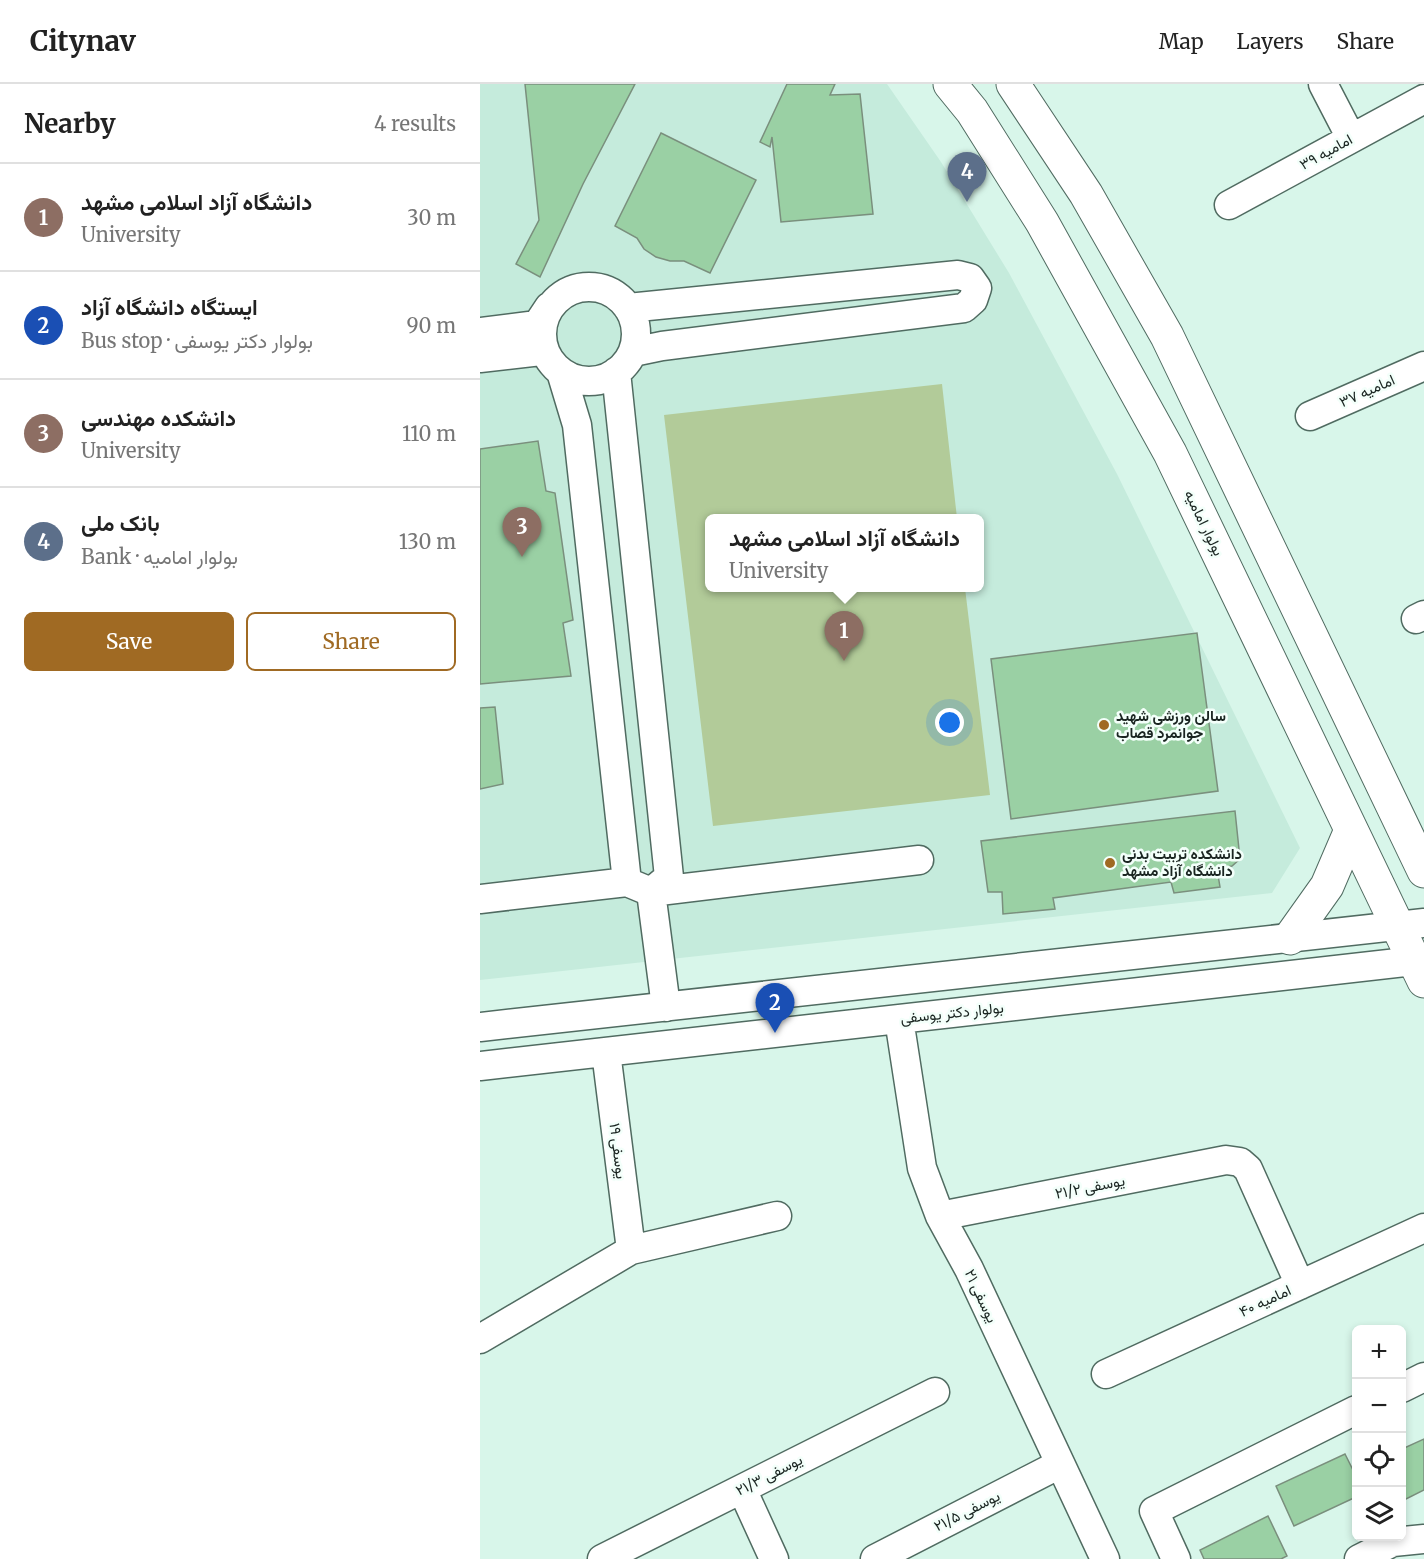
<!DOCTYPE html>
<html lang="en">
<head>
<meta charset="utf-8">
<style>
  :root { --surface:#fff; --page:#f6f6f6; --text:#222; --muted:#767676; --line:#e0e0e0; --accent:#a06a23 }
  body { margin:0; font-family:Merriweather,Vazirmatn,serif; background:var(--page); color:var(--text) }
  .controls { position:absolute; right:18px; bottom:18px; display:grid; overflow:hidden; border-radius:9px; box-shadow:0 3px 9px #0003 }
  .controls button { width:54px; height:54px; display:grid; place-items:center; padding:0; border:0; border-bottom:2px solid var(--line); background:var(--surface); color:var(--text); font:30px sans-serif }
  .you { position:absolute; left:470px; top:639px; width:21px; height:21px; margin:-15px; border:4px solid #fff; border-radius:50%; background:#1a73e8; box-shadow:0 0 0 9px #1a73e833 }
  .badge { display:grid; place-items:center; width:39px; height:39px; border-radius:50%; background:var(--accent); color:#fff; font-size:20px; font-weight:700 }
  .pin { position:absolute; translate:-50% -50px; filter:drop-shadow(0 2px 3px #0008) }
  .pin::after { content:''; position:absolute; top:32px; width:21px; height:18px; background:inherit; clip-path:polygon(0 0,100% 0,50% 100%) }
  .popup { position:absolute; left:225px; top:430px; width:279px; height:78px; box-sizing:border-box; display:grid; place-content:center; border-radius:9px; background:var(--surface); filter:drop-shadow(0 2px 4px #0005); font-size:20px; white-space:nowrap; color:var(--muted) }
  .popup b { font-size:22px; color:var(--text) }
  .popup::after { content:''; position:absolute; left:50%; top:100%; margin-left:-12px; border:12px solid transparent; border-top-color:var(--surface) }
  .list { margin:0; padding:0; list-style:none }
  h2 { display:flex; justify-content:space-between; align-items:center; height:78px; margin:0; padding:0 24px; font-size:26px }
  h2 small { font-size:20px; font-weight:400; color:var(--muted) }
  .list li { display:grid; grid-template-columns:39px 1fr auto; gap:18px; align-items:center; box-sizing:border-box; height:108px; padding:0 24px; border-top:2px solid var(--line) }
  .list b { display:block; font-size:22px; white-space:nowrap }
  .list p { margin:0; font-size:20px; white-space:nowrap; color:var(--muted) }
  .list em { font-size:20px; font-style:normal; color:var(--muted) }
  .actions { display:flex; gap:12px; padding:18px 24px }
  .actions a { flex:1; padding:14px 0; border:2px solid var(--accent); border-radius:9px; text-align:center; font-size:21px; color:var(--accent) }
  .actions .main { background:var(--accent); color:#fff }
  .icon { flex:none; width:33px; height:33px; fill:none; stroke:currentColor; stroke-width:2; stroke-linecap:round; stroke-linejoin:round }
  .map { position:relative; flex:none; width:944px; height:1475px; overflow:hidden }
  header { display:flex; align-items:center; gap:36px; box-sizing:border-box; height:84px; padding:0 30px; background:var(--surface); border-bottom:2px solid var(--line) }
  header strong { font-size:28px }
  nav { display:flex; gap:33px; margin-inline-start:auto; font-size:21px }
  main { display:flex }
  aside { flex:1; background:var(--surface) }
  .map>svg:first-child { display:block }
  .built { fill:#c5ebdc; fill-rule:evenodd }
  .green { fill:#b2cb99 }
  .building { fill:#9ad0a4; stroke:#7a8f7d; stroke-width:1.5 }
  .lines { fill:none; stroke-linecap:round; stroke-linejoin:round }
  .minor-casing { stroke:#506b61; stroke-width:31 }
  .major-casing { stroke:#506b61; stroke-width:35 }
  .minor { stroke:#fff; stroke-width:28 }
  .major { stroke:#fff; stroke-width:33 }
  .poi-dot { fill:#a06a23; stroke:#f3fffa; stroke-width:2 }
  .labels { text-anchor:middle; stroke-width:5; stroke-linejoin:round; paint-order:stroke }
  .street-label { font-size:15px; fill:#1a2521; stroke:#f3fffa }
  .poi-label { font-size:15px; font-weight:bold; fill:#1a2521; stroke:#f3fffa; text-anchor:start }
</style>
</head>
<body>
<header>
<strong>Citynav</strong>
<nav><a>Map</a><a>Layers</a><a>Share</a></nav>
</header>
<main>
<aside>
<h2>Nearby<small>4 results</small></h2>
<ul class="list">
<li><span class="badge" style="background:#8d6e63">1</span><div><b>دانشگاه آزاد اسلامی مشهد</b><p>University</p></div><em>30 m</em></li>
<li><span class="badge" style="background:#1a4fb4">2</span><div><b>ایستگاه دانشگاه آزاد</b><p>Bus stop · بولوار دکتر یوسفی</p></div><em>90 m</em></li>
<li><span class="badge" style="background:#8d6e63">3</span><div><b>دانشکده مهندسی</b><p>University</p></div><em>110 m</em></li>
<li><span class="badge" style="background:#5c6f8a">4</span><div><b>بانک ملی</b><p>Bank · بولوار امامیه</p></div><em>130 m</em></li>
</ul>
<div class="actions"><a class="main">Save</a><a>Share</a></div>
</aside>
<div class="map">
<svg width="944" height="1475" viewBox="0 0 944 1475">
  <rect width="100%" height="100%" fill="#d8f6ea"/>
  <path class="built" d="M0,0H407L461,78L529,189L637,390L820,764L792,809L0,896ZM229,434H499V504H229Z"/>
  <path class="green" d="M462,300L477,434H229V504H485L510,711L233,742L184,331Z"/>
  <path class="building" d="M45,0H155L103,100L60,193L36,180L59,136Z
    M307,0H355L350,11L380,10L393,130L301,138L292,53L290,63L280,58Z
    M181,49L276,96L230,189L204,177H190L176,173L164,165L157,154L135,142Z
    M58,357L66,407L75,409L93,536L83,539L91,592L0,600V365Z
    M717,549L738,707L531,735L511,575Z
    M15,623L23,700L0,705V624Z
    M755,727L760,775L752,782L737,785L740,803L694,809L691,798L573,814L575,825L523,830L522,808H508L501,757Z
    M944,1355V1406L922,1417V1365Z
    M865,1370L874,1388L876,1386V1413L814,1442L796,1402Z
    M788,1432L807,1472L801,1475H724L720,1466Z"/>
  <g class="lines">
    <g class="minor-casing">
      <path id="minor" d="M843,0L871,54
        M749,121L944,15
        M62 250a47 47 0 1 1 94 0a47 47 0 1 1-94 0Z
        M148,224L478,191L490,194L497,204L493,216L484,224L182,262L153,268
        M0,248L57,241L69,223
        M0,274L61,267L65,269
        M81,288L97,341L147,798
        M136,288L189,793L171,808
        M830,332L944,282
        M936,535L944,531
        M171,808L186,923
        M0,815L147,798L171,808L439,776
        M419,935L442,1084L460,1132L489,1185L625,1475
        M0,943L944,839
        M126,968L151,1166
        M0,982L944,876
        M460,1132L746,1076L760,1078L768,1085L820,1201
        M0,1255L151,1166L297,1132
        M626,1290L944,1144
        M922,1304L944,1293
        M262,1405L294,1475
        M122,1475L455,1308
        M395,1475L580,1380
        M696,1475L674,1427L876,1326
        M879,1475L913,1458L944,1455"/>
    </g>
    <g class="major-casing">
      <path id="major" d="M470,0L492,27L562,138L690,369L944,897
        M533,0L606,110L687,252L944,787
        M810,854L847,802L871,746"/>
    </g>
    <use href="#minor" class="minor"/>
    <use href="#major" class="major"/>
  </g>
  <g class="poi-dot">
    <circle cx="624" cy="641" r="6"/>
    <circle cx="630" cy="779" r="6"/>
  </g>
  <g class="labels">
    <g class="street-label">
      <text transform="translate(846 68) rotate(-29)" y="5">امامیه ۳۹</text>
      <text transform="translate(887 307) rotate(-24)" y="5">امامیه ۳۷</text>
      <text transform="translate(724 439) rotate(64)" y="5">بولوار امامیه</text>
      <text transform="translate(472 929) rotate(-6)" y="5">بولوار دکتر یوسفی</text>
      <text transform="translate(138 1067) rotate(83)" y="5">یوسفی ۱۹</text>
      <text transform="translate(610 1103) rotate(-11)" y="5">یوسفی ۲۱/۲</text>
      <text transform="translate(501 1212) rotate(65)" y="5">یوسفی ۲۱</text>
      <text transform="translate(785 1217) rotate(-25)" y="5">امامیه ۴۰</text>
      <text transform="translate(289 1391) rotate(-27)" y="5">یوسفی ۲۱/۳</text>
      <text transform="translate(487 1427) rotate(-27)" y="5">یوسفی ۲۱/۵</text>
    </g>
    <g class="poi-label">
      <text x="636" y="637">سالن ورزشی شهید<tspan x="636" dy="17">جوانمرد قصاب</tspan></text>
      <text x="642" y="775">دانشکده تربیت بدنی<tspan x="642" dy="17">دانشگاه آزاد مشهد</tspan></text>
    </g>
  </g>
</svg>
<div class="controls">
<button>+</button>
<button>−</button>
<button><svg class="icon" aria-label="locate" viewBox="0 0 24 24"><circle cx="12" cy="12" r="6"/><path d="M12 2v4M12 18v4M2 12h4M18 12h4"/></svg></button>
<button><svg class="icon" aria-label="layers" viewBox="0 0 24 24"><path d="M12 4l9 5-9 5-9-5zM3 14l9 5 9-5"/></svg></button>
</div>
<div class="you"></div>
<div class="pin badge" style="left:364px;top:577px;background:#8d6e63">1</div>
<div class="popup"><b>دانشگاه آزاد اسلامی مشهد</b>University</div>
<div class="pin badge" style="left:295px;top:949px;background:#1a4fb4">2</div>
<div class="pin badge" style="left:42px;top:473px;background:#8d6e63">3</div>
<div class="pin badge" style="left:487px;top:118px;background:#5c6f8a">4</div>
</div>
</main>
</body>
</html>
